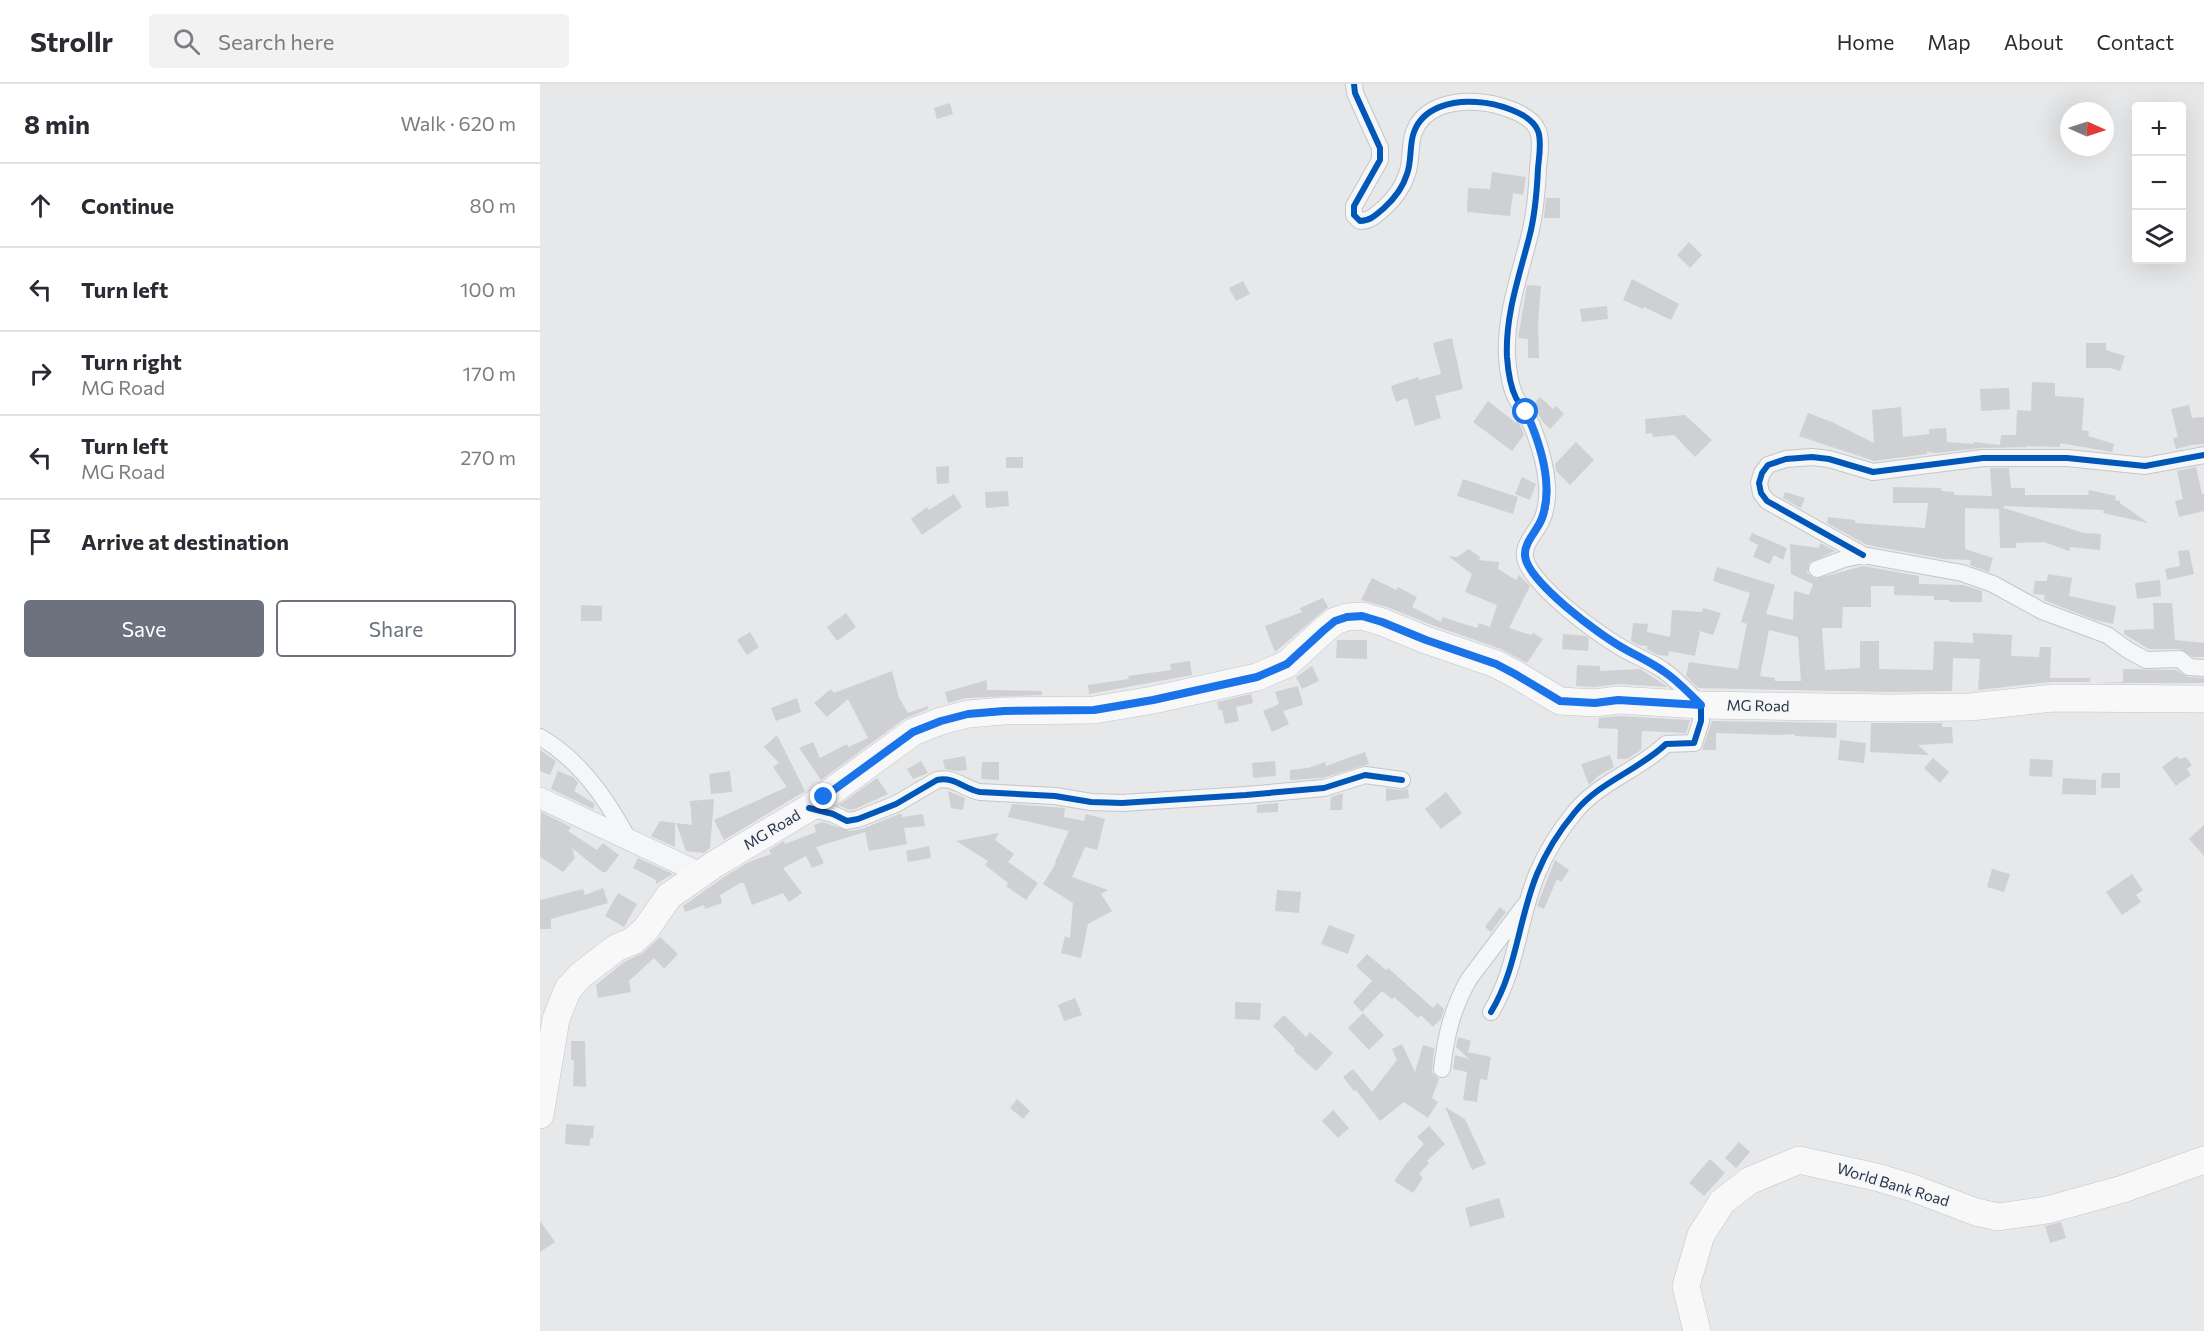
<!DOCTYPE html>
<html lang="en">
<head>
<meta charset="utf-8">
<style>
  :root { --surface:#fff; --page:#f2f2f3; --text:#2b2b33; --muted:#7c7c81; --line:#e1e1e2; --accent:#6c737f }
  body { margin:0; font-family:Commissioner,sans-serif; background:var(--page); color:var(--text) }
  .controls { position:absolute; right:18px; top:18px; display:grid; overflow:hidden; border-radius:6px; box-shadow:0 6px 24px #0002 }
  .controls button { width:54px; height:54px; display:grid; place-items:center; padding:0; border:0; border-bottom:2px solid var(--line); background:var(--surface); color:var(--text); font:30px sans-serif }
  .compass { position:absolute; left:1520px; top:18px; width:54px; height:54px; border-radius:50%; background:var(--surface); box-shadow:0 6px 24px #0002; rotate:93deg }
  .stop { position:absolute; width:18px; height:18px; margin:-14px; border:4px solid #1a73e8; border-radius:50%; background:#fff }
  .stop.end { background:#1a73e8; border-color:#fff; box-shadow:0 2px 6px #0008 }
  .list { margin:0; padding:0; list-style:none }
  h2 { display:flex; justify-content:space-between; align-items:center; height:78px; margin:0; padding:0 24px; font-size:26px }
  h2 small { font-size:20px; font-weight:400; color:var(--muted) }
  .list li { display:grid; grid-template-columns:39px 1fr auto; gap:18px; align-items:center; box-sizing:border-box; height:84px; padding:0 24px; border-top:2px solid var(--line) }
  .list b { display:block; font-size:22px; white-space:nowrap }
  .list p { margin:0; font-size:20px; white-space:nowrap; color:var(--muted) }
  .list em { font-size:20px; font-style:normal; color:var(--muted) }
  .actions { display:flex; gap:12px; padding:18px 24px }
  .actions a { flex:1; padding:14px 0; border:2px solid var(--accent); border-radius:6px; text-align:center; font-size:21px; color:var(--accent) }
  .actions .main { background:var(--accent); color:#fff }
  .icon { flex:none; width:33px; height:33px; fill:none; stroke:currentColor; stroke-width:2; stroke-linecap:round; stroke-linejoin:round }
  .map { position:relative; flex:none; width:1664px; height:1247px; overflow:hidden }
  header { display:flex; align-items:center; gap:36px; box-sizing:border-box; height:84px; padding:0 30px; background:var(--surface); border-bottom:2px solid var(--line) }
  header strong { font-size:28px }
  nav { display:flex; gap:33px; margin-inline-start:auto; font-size:21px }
  .search { width:420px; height:54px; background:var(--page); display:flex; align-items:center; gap:15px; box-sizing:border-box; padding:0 21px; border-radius:6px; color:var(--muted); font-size:22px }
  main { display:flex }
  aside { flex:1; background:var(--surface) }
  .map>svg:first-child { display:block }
  .building { fill:#ced0d3; fill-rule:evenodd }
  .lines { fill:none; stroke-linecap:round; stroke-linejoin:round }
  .minor-casing { stroke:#c4c6c8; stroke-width:18 }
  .tertiary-casing { stroke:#c4c6c8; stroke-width:22 }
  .primary-casing { stroke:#c2c5c8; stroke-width:28 }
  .minor { stroke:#f5f6f7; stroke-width:16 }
  .tertiary { stroke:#f5f6f7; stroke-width:21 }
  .primary { stroke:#f8f8f8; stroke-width:27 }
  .cycleway-casing { stroke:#f4f6f9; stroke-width:10 }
  .cycleway { stroke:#0057b8; stroke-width:6 }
  .route { stroke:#1a73e8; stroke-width:8 }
  .labels { text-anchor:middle; stroke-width:4.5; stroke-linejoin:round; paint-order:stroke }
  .street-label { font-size:15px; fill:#2b3445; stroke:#f4f6f9 }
</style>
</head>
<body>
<header>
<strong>Strollr</strong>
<div class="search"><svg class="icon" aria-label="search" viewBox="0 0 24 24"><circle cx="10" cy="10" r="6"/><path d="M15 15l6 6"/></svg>Search here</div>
<nav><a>Home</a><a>Map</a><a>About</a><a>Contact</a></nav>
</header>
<main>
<aside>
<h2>8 min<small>Walk · 620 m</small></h2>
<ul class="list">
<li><svg class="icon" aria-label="ahead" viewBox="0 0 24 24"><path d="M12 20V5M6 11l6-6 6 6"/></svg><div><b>Continue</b></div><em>80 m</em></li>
<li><svg class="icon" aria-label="left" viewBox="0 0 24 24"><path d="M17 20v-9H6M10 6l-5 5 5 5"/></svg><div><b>Turn left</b></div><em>100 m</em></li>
<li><svg class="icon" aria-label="right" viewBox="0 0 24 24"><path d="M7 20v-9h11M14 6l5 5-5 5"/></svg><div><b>Turn right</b><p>MG Road</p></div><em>170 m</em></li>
<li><svg class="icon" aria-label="left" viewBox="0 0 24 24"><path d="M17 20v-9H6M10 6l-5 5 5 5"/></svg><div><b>Turn left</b><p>MG Road</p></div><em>270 m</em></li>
<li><svg class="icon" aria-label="arrive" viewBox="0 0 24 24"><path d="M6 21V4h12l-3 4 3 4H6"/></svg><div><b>Arrive at destination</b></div></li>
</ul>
<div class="actions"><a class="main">Save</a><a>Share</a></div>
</aside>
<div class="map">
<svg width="1664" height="1247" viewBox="0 0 1664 1247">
  <rect width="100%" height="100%" fill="#e6e8ea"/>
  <path class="building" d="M410,19L413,30L397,35L394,24Z
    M952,88L986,93L983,111L973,109L970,132L927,128L928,104L950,105Z
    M1006,114H1020V134H1004Z
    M1149,158L1162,171L1150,184L1137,171Z
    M1092,195L1139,220L1131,236L1104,223L1103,225L1083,216Z
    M703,197L710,210L696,217L689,204Z
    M987,201L1001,202L998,238L999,274H988V255L978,254Z
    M1067,222L1068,235L1042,238L1040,225Z
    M912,254L923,305L895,312L901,334L875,342L867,314L856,318L851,302L878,293L879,296L901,290L893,259Z
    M1546,259H1566V266L1585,272L1580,287L1570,284H1546Z
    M1492,298L1515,299V312L1544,314L1542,346L1549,347L1548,352L1574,360L1572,368L1520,359V363L1487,362V363L1442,364L1397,369L1387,368V370L1334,377L1259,352L1268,329L1292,338L1334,359L1332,326L1361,323L1363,353L1389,350V345L1406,344L1407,358L1434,360V358L1460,361L1461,351H1476L1477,326L1491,327Z
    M1469,304L1470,325L1441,327L1440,305Z
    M1000,313L1013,325L1016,322L1024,330L1010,345L1002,337L993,321Z
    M948,317L976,339L978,337L981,343L984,351L972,367L933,338Z
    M1649,321L1652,334L1664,333V360L1651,361L1636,365L1633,354L1638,353L1631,325Z
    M1145,331L1172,356L1155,373L1134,351L1113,353L1112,349L1106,350L1105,335Z
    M1036,358L1054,376L1030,401L1016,387L1015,380Z
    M466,373H483V384H466Z
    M409,382V399L397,400L396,383Z
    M1656,383L1662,410H1664V427L1639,433L1635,417L1643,415L1637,387Z
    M1450,384H1469L1471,404H1485V411H1548L1549,406L1576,412L1575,416L1580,417V419L1608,439L1563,429L1564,426L1464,422V424L1544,449L1561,450L1560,466L1530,463L1529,467L1504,458L1476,459V464H1460L1459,425L1425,424V465L1453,474L1449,488L1430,481L1431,476L1404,475L1327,461L1287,439L1288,433L1315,436V439L1385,444L1388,419H1353V403L1401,404V407L1414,408V411L1452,412Z
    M982,393L996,400L990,416L975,410Z
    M923,395L978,413L973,430L917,412Z
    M468,407L469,422L446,424L445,408Z
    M1245,408L1265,414L1261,424L1243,414Z
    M414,410L422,423L382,451L371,435L387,423L389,426Z
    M1212,449L1247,464L1243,476L1234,471L1230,480L1213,473L1218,461L1209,456Z
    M1280,459L1295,467L1269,479L1267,489L1275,495L1323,482L1379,492V500L1424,501L1442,507V518H1409V516H1394V512L1354,511V502H1331V523H1303L1302,544H1282L1285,586L1320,584V557H1339V585L1393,586L1394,557L1433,559V549L1472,551L1471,572L1499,573L1500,563H1511L1510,594H1550V598H1511L1438,606L1440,575L1413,574L1412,607L1349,608L1158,604L1146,592L1149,578L1198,585L1207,540L1201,538L1210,509L1173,497L1177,483L1235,501L1226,530L1253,536L1254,507L1269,511L1273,500L1251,490L1250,460L1279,464ZM1229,546L1258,553L1261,597H1235V594L1220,592Z
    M929,465L941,474L938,476L959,478L958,485L976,496L979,491L990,502L969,544L991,551L993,549L1003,555L987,579L961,565L892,541L847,523L821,516L832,494L856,506L858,503L877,513L872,523L901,538L902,533L937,544L939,539L950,543L957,521L925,508L932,490L908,472L917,473Z
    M1649,466L1654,490L1627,496L1625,485L1640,482L1638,467Z
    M1508,490L1532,494L1529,512L1576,522L1573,540L1555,536L1506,517L1504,516L1505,511L1493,510L1495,497H1507Z
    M1620,496L1621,512L1597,515L1595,499Z
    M783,514L788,523L735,568L725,542L762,528L760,524Z
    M1613,519H1632L1635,556L1664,559V573H1653L1640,565H1609L1584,550V546L1614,545Z
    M41,521L62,522V537H41Z
    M1163,524L1181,529L1173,551L1160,547L1155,572L1129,567L1128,572L1118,571L1107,565V562L1098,561L1091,557L1093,539L1108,540L1107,548L1130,553L1132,526L1162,528Z
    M306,529L316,543L297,557L287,543Z
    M210,548L219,563L207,571L197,556Z
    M1023,550L1045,552L1049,554L1048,567L1022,565Z
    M797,556H827V575L796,574Z
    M650,577L652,591L549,610L548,601L589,595L588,592L631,586L630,580Z
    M1037,581L1060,582V587L1100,585L1128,603L1079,600L1054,603L1036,602Z
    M772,582L779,597L762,605L756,593Z
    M1583,585L1636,586L1648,593L1664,594V599H1556L1583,598Z
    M352,587L359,614L368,629L388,622V625L364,635L281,696L259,664L273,658L280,674L307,660L308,663L328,654L308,615L287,633L274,619L291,605L294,609Z
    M447,596V606L502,607V611L426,614L408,619L405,608Z
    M758,602L763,621L743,627L749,640L732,648L723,627L739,620L735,608Z
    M711,610L713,619L696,623L699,637L685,640L682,626H679L677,618Z
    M257,614L261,628L236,637L231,624Z
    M1079,632L1150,636L1146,649L1102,647L1101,666L1087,675H1077L1078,645L1058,644L1059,634Z
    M1172,637L1297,639L1296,654L1255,652V650L1238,651L1176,649V666H1162Z
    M1331,639H1402V643H1412L1413,659L1378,661L1389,671L1330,668Z
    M237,651L265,707L184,756L174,736L247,703L233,683L239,679L224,663Z
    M1300,656L1326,659L1324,679L1298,676Z
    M0,666L16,677L10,691L0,687Z
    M825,668L829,680L782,694L750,696V686L768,684L785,678L786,682Z
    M1070,671L1074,683L1058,692L1049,701L1041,680Z
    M425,672L427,686L417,687L405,685L403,676Z
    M1637,672L1639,675L1646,673L1652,681L1647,685L1651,691L1636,702L1622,683Z
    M1393,674L1409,688L1400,699L1384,684Z
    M1490,675L1513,676L1512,693L1489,692Z
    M381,677L388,689L373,695L367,685Z
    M735,677L736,692L713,694L712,679Z
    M442,678H459V696L441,695Z
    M18,687L33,693L38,699L34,707L55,720L53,725L11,705Z
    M190,687L192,708L171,710L169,690Z
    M1562,689H1580V704H1561Z
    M337,694L348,710L315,725L309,726L299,721Z
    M1523,694L1556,696V711L1522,710Z
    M846,704L861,706L868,705L869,714L846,717Z
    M408,707L425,714L423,726L411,724Z
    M906,708L922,729L901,745L885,725Z
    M803,709L802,726H790L791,713Z
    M174,715L170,764L164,769L146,767L136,739L152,741L150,717Z
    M738,719V728L717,729V721Z
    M472,720L525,724L524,733L544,737L546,730L565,735L557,766L545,763L532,793L568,806L561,810L572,827L548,840L541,874L521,869L525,852L530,854L533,819L503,800L516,779L515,778L529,747L468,733Z
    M1,728L31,743L28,747L57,766L63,759L79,771L66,788H62L32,764L35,774L23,788L0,773Z
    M359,730H362V733L383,730L385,742L364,744L367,760L329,767L325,748L276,763L284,779L272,784L266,772L243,784L262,809L249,818L243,809L212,821L204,799H200L180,811L182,819L165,825L164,821L145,828L143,822L184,793L209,778L231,770L229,766L244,757L245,760L276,748L274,741L283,738L309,747L322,745Z
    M120,737L135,739V763L111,752Z
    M1664,741V772L1649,755Z
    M459,749L455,756L474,770L468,778L498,799L486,816L466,802L468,799L445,781L448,777L416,757Z
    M389,762L391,774L368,778L366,767Z
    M98,774L133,790L116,800V796L93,784Z
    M1015,776L1029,786L1021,798L1017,795L1004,825L997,822Z
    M1452,785L1470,790L1464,808L1447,803Z
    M1592,790L1603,806L1596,811L1601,818L1582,831L1566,808Z
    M63,804L68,819L11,835V845H0V816L43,805L45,811Z
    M737,806L761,808L759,829L735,827Z
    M78,809L97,820L84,843L65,832Z
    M960,823L966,828L951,848L945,843Z
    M789,841L815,851L808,870L781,860Z
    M120,853L138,870L124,885L114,874L89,897L91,908L58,914L56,901L84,878L103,869Z
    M827,870L846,886L848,884L893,924L897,919L904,925L901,935L893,943L881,931L878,934L854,913L852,915L842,907L822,928L813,918L832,897L816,882Z
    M535,914L542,931L524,937L518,921Z
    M695,918L721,919L720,936L695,935Z
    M823,929L844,951L829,966L808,944Z
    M744,931L766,953L770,948L793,969L776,987L754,967L755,965L733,942Z
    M918,953L931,957L928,968L951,973L947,996L940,995L937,1018L923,1016L927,988L913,985L915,971L929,975L916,963Z
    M31,957H45L46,1003L33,1002L34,976H31Z
    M862,960L875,988L883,961L894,964L892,988L899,995L892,1014L898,1018L888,1034L864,1018L840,1037L816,1006L814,1007L803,993L813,985L832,1008L857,976L852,965Z
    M477,1015L490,1027L483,1035L470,1024Z
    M905,1023L925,1035L946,1080L932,1086Z
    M793,1026L809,1044L798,1054L782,1037Z
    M26,1040L54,1042L53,1054H50V1062L25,1060Z
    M889,1042L905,1060L887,1077L889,1079L879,1090L883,1094L873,1109L854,1097L866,1080L884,1060L877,1053Z
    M1199,1058L1210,1068L1196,1084L1185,1074Z
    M1170,1075L1185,1089L1164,1112L1149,1099Z
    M959,1114L965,1133L930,1143L925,1124Z
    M0,1137L15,1158L0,1168Z
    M1521,1138L1526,1154L1510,1159L1505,1142Z"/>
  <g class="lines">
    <g class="minor-casing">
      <path id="minor" d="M814,0L815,9L840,64V76L814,122V131L820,137C830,137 836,131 844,124C854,115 863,103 867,90C872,77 869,61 874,48C883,23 913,16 937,18C954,19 991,28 998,47C1002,57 999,73 998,84C997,107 995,132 989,154C979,193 965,232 967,273C968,287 970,302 976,314C983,325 990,335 994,347C1000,363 1006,384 1007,401C1008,413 1006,428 1001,438C994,451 979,464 987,480C1001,508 1055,548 1082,564C1095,572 1110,577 1123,586C1136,595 1148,609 1161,621V637L1154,659L1126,660C1099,686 1059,698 1035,728C1020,746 1006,768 997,790C978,836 977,885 951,928
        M1323,471L1227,417L1221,409L1219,399L1222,389L1228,381L1246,375L1272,373L1289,375L1333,388L1443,374H1527L1605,382L1664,371
        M1277,485L1304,475L1323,471L1422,489L1453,500L1502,527L1567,551L1588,566L1606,576L1640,575L1649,583L1664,584
        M0,653C39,675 68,717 88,755
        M269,724L293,730L307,737L318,735L356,720L397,696C414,692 424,705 440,708L515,712L551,718L582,719L706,711L784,704L825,691L862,696
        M902,985C906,951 912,925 929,895L984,822"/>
    </g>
    <g class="tertiary-casing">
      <path id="tertiary" d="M0,714L160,789"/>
    </g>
    <g class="primary-casing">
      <path id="primary" d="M0,1031L16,935L28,905L41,891L76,864L93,857L106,845L129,812L175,780L269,724L373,648L401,637L428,630L464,627L554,626L613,616L717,593L747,580L784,546L795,537L807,533L822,532L842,538L886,556L956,580L975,590L1020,617L1055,619L1078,616L1161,621L1349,624L1430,623L1513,614L1664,615
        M1157,1247L1146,1202L1161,1151L1182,1118L1209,1097L1259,1076L1336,1093L1370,1103L1436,1128L1458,1133L1507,1126L1583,1105L1664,1076"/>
    </g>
    <use href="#minor" class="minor"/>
    <use href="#tertiary" class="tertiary"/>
    <use href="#primary" class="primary"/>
    <g class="cycleway-casing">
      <path id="cycleway" d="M814,0L815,9L840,64V76L814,122V131L820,137C830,137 836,131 844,124C854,115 863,103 867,90C872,77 869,61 874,48C883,23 913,16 937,18C954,19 991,28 998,47C1002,57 999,73 998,84C997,107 995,132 989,154C979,193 965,232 967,273C968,287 970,302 976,314C983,325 990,335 994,347C1000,363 1006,384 1007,401C1008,413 1006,428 1001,438C994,451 979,464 987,480C1001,508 1055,548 1082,564C1095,572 1110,577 1123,586C1136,595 1148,609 1161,621V637L1154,659L1126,660C1099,686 1059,698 1035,728C1020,746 1006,768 997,790C978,836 977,885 951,928
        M1323,471L1227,417L1221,409L1219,399L1222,389L1228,381L1246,375L1272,373L1289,375L1333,388L1443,374H1527L1605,382L1664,371
        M269,724L293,730L307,737L318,735L356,720L397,696C414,692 424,705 440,708L515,712L551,718L582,719L706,711L784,704L825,691L862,696"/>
    </g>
    <use href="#cycleway" class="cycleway"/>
  </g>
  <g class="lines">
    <path class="route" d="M284,713L373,648L401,637L428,630L464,627L554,626L613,616L717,593L747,580L784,546L795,537L807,533L822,532L842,538L886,556L956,580L975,590L1020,617L1055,619L1078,616L1161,621C1149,609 1137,596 1123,587C1111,578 1097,572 1083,564C1061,552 986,497 985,471C984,458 998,446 1002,434C1014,401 1000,359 986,328"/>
  </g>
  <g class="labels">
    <g class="street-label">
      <text transform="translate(1218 622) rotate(1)" y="5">MG Road</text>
      <text transform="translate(232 746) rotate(-31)" y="5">MG Road</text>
      <text transform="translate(1353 1101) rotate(17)" y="5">World Bank Road</text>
    </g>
  </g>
</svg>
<div class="controls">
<button>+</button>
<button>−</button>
<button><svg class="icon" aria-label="layers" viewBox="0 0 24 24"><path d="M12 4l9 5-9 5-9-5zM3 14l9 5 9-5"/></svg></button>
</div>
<svg class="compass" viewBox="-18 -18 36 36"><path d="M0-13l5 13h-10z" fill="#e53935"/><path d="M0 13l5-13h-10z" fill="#7c7c81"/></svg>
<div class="stop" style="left:986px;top:328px"></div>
<div class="stop end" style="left:284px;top:713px"></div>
</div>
</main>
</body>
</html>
